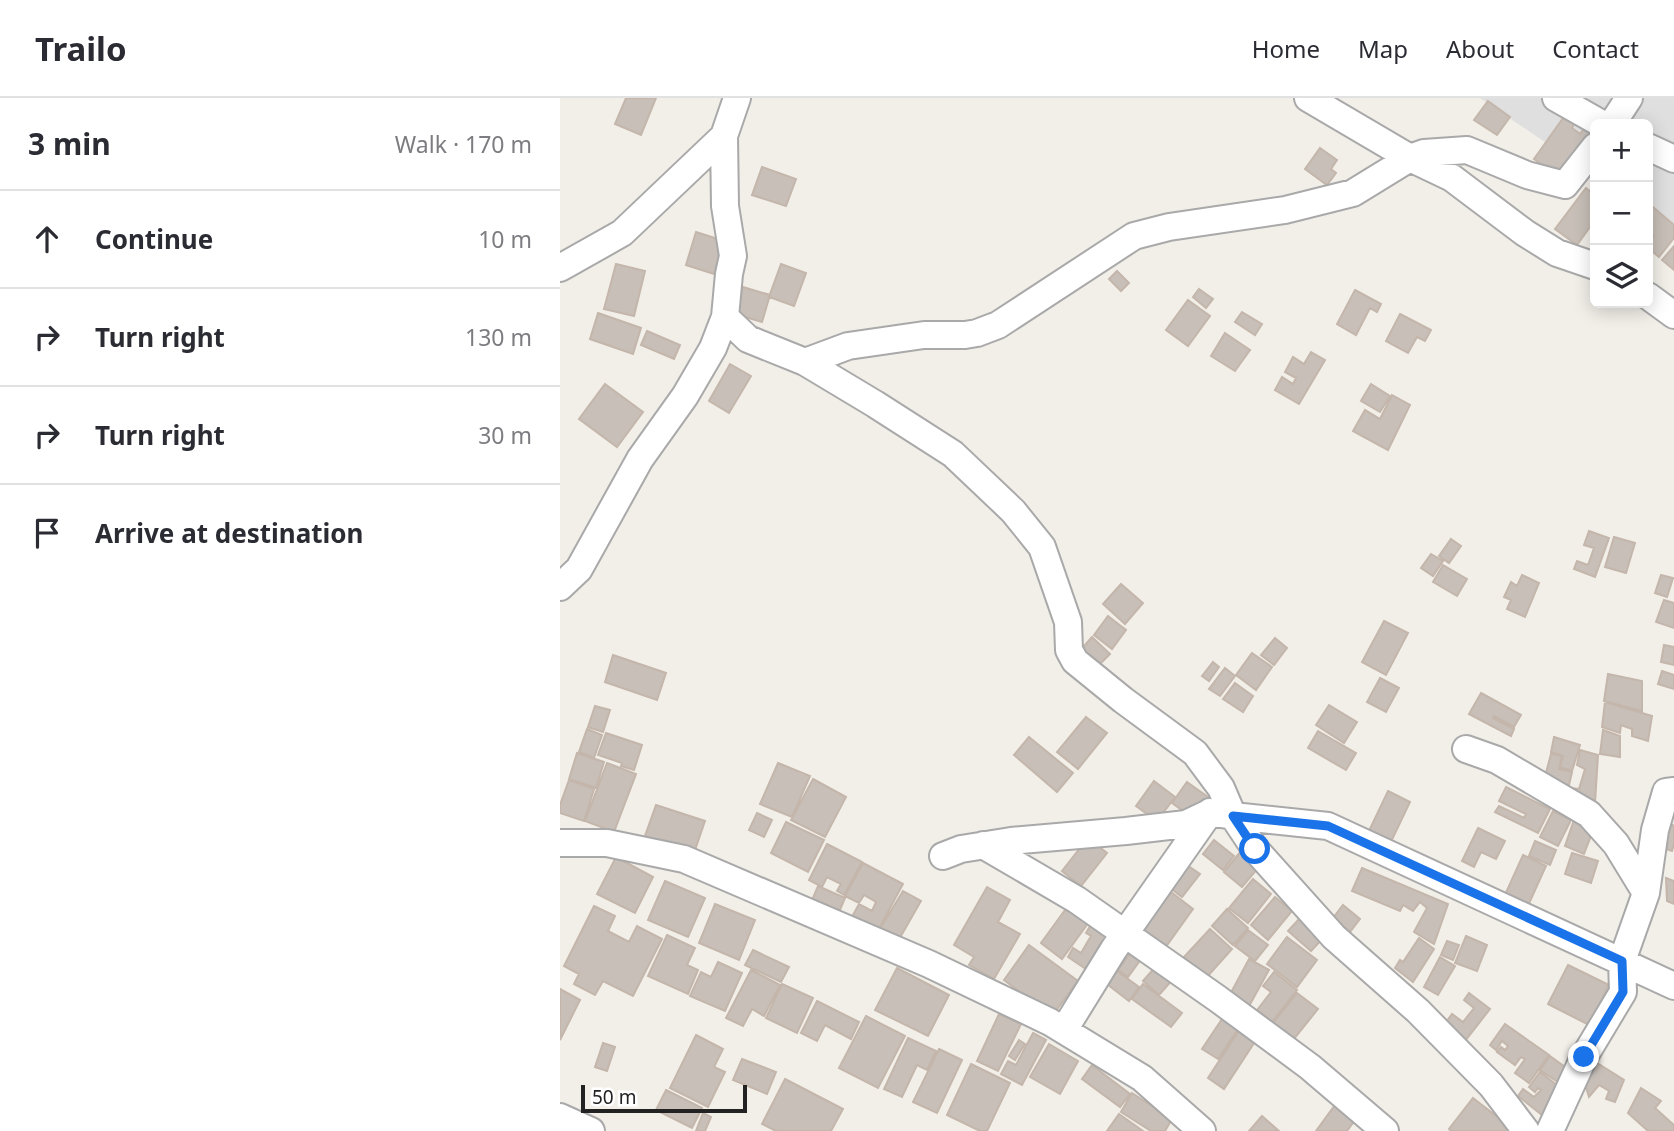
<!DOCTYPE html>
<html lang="en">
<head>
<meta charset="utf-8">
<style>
  :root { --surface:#fff; --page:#f2f2f3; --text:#2b2b33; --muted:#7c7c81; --line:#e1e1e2 }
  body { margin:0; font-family:"Noto Sans",sans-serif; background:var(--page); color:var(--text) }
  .controls { position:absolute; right:21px; top:21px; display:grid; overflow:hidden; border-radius:10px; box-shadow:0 4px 18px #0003 }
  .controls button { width:63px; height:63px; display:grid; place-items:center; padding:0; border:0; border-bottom:2px solid var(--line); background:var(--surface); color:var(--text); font:35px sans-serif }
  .scale { position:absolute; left:21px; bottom:18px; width:166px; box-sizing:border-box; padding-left:7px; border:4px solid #222; border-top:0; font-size:19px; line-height:24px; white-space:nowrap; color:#222; -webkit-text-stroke:5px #fff; paint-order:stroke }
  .stop { position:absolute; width:21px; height:21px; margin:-16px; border:5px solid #1a73e8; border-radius:50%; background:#fff }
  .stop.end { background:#1a73e8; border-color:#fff; box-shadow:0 2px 7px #0008 }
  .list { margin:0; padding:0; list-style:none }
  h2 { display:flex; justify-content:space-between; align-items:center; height:91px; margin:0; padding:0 28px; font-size:30px }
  h2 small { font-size:23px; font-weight:400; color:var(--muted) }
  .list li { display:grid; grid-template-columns:46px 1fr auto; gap:21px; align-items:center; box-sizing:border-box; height:98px; padding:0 28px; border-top:2px solid var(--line) }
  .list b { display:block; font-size:26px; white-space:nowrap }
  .list em { font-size:23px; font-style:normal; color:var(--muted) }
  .icon { flex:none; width:38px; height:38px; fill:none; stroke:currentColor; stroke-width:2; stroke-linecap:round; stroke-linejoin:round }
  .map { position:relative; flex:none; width:1114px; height:1033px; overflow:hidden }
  header { display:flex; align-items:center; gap:42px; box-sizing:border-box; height:98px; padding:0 35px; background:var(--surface); border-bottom:2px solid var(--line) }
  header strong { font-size:33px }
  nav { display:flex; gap:38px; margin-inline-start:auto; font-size:24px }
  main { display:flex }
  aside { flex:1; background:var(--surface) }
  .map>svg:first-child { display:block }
  .residential { fill:#e0dfdf }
  .building { fill:#c7bfb8; stroke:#c4b6ab; stroke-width:2 }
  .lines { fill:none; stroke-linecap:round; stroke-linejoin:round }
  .minor-casing { stroke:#a9a9a9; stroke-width:30 }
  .minor { stroke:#fff; stroke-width:26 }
  .route { stroke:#1a73e8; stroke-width:9 }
</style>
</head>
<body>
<header>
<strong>Trailo</strong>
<nav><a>Home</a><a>Map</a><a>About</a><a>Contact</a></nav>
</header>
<main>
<aside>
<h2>3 min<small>Walk · 170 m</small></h2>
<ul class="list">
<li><svg class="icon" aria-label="ahead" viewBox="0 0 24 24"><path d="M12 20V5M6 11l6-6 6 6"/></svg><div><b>Continue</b></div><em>10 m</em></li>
<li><svg class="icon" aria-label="right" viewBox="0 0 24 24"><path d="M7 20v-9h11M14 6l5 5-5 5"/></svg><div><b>Turn right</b></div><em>130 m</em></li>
<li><svg class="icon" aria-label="right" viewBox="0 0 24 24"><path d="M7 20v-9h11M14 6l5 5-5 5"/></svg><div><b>Turn right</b></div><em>30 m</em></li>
<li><svg class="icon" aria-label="arrive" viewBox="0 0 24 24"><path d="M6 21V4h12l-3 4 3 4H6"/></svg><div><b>Arrive at destination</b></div></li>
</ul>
</aside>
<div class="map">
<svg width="1114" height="1033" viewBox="0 0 1114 1033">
  <rect width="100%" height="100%" fill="#f2efe9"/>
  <path class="residential" d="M920,0H1114V131L1088,114V26H1035V78Z"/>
  <path class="building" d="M66,0H96L81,37L55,26Z
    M928,3L950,19L937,37L914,22Z
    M1006,16L1016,23L1012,30L1020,36L1026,28L1034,34L1001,80L974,61Z
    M760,50L777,62L771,71L776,75L767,87L745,71Z
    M202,69L236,81L226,108L192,97Z
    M1026,90L1035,97V122L1017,147L995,131Z
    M1093,109L1114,127V140L1099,159L1088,150V138L1092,141L1094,137L1088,132V115Z
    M136,134L164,143L154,176L126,167Z
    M1114,148V172L1102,162Z
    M56,166L85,173L74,218L44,211Z
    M221,166L246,175L234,208L209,199Z
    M557,173L569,185L561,193L549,181Z
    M183,189L210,197L202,224L175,216Z
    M639,191L653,201L646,210L633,199Z
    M795,192L821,206L817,214L810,210L796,237L777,226Z
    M628,202L650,218L628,248L606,232Z
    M682,214L702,226L695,237L675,224Z
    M38,215L81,230L73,256L30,241Z
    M840,216L871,232L865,243L857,239L848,255L826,243Z
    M87,233L120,247L114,261L81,247Z
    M665,235L690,252L675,273L651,258Z
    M751,254L765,262L739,306L715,292L722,279L733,286L736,280L725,274L733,259L744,266Z
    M170,266L191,278L169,315L149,303Z
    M45,286L83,314L57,349L19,321Z
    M811,286L830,298L820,314L801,303Z
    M832,297L850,307L828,352L793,333L805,312L820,321Z
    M1029,433L1049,440L1035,479L1014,471L1017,463L1028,467L1034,450L1024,447Z
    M1054,439L1075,445L1066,475L1045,469Z
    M891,441L901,448L889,465L879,458Z
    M871,456L883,463L873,478L861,470Z
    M883,467L907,481L897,498L873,484Z
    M962,477L979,485L965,519L947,511L951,502L944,499L951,484L957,488Z
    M1101,477L1113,480L1107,499L1095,495Z
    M561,486L583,505L565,526L543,506Z
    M1104,502L1114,505V530L1096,524Z
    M548,518L566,532L552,551L534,537Z
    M824,523L848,535L826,577L802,564Z
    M532,539L550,556L535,571L518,555Z
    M715,540L727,550L714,567L701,557Z
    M1104,547L1114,549V567L1101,564Z
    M692,555L712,569L696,592L676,577Z
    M53,557L106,575L97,602L45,584Z
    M653,564L659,569L649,583L642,578Z
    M665,570L675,578L660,598L649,591Z
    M1102,573L1114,577V591L1098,586Z
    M1048,576L1082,583V613L1044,603Z
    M820,580L839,590L826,614L807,604Z
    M675,585L693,598L683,614L663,601Z
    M921,595L961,617L954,629L934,618L933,620L954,631L951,638L909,616Z
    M1045,604L1092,618L1088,643L1072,638V631L1061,627L1060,635L1042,629Z
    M769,607L797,624L784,645L756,627Z
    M35,608L50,612L43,634L28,629Z
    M526,619L547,635L518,671L497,654Z
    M27,631L42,637L34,660L19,654Z
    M1043,632L1060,638V659L1040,656Z
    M758,633L796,655L786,672L748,650Z
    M46,635L82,647L74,672L61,668L62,665L38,657Z
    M469,639L513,675L497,694L454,657Z
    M994,639L1020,647L1012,673L1000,669L1003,658L991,654Z
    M1020,652L1038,657L1035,705L1002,689L1019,691L1025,671L1017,667Z
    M17,655L44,664L36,690L9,681Z
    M991,656L1002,658L999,671L1012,674L1009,687L1000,685L983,686Z
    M47,665L76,676L54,734L25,723Z
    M218,665L250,678L232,719L200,706Z
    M253,681L286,699L265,739L231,722Z
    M9,682L34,691L24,723L0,715V707Z
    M594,683L615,699L597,723L576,708Z
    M627,684L648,699L633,720L612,705Z
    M946,689L990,711L978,735L935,714L939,708L964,720L966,716L939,703Z
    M828,693L850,704L829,748L807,737Z
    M96,707L145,723L134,755L85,738Z
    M993,713L1011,722L998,748L980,739Z
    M197,715L212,722L204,739L189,732Z
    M1014,722L1034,730L1024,756L1005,748Z
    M226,724L264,742L248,774L211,755Z
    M1109,725L1114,728V746L1112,753L1103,750Z
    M918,730L945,743L936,761L921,754L914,769L902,763Z
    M528,740L547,755L521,788L502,773Z
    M654,742L674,758L663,772L643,756Z
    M975,743L996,752L990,767L969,758Z
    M267,746L302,764L284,797L277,793L281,786L267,779L262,789L249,782Z
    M685,748L704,763L682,789L664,774Z
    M1012,755L1038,763L1031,785L1005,776Z
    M963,757L986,768L967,810L944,799Z
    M56,759L93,779L75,815L37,796Z
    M303,765L343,786L315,838L289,824L299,806L312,813L316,804L304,797L299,805L285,798Z
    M627,767L640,776L622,799L609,789Z
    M802,770L888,806L874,846L854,834L867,810L860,804L853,813L843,807L840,813L792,793Z
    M1106,780L1114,783V806L1107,803Z
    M693,781L711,796L688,825L669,810Z
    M105,783L145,800L128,839L88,822Z
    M258,788L285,800L277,819L250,807Z
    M427,789L450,802L438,824L460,836L434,881L409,867L414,859L394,847Z
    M607,791L633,811L605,850L578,831Z
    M343,793L361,803L337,845L318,834Z
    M715,799L732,813L708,842L691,827Z
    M155,806L195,822L179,862L139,845Z
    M783,807L800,821L790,834L773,820Z
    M34,808L55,818L48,833L69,844L77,828L102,841L73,898L43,883L35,897L14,886L19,876L4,868Z
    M508,808L529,824L502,861L481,845Z
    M667,811L688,830L673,847L652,828Z
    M741,819L764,839L751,853L728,833Z
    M532,825L549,836L526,871L508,859L513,850L521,855L531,838L526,835Z
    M650,831L672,851L646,880L624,859Z
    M688,832L708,847L695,863L675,848Z
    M107,837L135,850L127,867L138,872L128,896L88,878Z
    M906,838L927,847L917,873L895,865Z
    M727,839L757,862L737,889L707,866Z
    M859,840L874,851L853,884L835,870L840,862L843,864Z
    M887,843L899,847L893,862L881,857Z
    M469,847L518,883L492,918L444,882Z
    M574,850L584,857L568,879L558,872Z
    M193,852L229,869L221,884L185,867Z
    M880,859L895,868L878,897L864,889Z
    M689,861L709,872L688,910L668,900Z
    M158,864L182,875L165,913L130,898L141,874L151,879Z
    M597,867L613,881L599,897L583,883Z
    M1008,867L1049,887L1029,927L988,906Z
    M337,870L389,897L368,938L315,912Z
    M191,872L220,887L204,918L192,911L183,928L166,920Z
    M557,873L579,889L569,903L547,886Z
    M714,874L737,892L709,928L694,916L711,894L703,888Z
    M222,886L253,900L237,935L206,920Z
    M583,886L622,915L611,929L572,901Z
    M0,891L20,902L0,942Z
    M737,895L758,911L733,942L712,926Z
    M909,895L930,911L905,943L884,927L892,916L903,924L914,910L904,902Z
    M257,903L299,924L291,941L265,927L257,943L241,935Z
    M439,916L461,926L438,973L417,963Z
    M306,918L345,938L318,990L279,970Z
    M664,918L680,928L658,961L642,951Z
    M945,926L989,957L969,985L955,975L965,961L961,959L955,967L937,954L941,949L945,952L948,948L942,943L936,952L930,947Z
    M680,931L696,942L664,991L648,980Z
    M473,935L486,942L462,987L441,976L448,963L456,967Z
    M136,937L163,951L154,969L165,974L148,1009L110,990Z
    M348,940L376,953L367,972L357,967L342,999L324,991Z
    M459,942L465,946L455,962L449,958Z
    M43,945L55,949L47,973L35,969Z
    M489,946L518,963L500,996L470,979Z
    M379,951L402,962L377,1015L353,1004Z
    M990,958L1012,974L1002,987L980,972Z
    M182,961L216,974L207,996L173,982Z
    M1034,963L1064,982L1055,1004L1046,1001L1049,993L1039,987L1029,999L1024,983Z
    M411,966L450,985L427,1033H420L387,1017Z
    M532,967L570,996L560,1009L522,981Z
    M980,974L1002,991L982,1017L958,998L963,991L974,999L981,992L978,990L975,994L969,989Z
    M225,981L283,1011L271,1033H216L202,1026Z
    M1081,990L1101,1003L1095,1010L1114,1027V1033H1088L1068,1015Z
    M106,992L142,1010L132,1030L96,1012Z
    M572,995L612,1021L605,1033H591L561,1014Z
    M913,1000L949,1028L945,1033H891L889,1031Z
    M775,1007L795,1022L787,1033H756Z
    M143,1015L151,1019L145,1033H136Z
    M559,1016L583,1033H547Z
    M702,1018L719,1033H689Z"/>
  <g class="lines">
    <g class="minor-casing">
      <path id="minor" d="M748,0L850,60L892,80L965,135L997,155L1035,168
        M996,0L1042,26
        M1052,26L1069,0
        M1088,49L1114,61
        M0,170L62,135L164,38
        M1088,198L1114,217
        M165,219L188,241L245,264L288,248L364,237H405L417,235L438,227L574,138L609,129L725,112L793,95L850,60L864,55L907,52L967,77L1005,87L1035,49
        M245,264L315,306L393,356L453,413L482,449L508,524L509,552L515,563L563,602L635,655L661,690L673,718L695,751L774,839L858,913L931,987L966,1033
        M0,489L19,471L80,361L125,298L153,250L165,219L169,176L173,158L165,108L164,38L177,0
        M906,651L937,662L1029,716L1056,746L1086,795L1062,863L1063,894L1024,959L990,1033
        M0,745H47L124,761L369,866L490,924L582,980L642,1033
        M423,747L517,802L658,901L750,969L825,1033
        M383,758L401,751L451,743L566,733L626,726L649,715
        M1086,795L1095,732L1106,694L1114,693
        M504,932L554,851L650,714L673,718L768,728L1114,888
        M0,1019L31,1033"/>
    </g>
    <use href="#minor" class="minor"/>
  </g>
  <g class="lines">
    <path class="route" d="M695,751L673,718L768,728L1062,863L1063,894L1024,959"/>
  </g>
</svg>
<div class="controls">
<button>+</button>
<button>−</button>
<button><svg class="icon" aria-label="layers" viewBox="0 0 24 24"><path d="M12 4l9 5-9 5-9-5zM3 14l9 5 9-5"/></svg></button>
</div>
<div class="scale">50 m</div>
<div class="stop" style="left:695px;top:751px"></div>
<div class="stop end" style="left:1024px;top:959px"></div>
</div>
</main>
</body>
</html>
